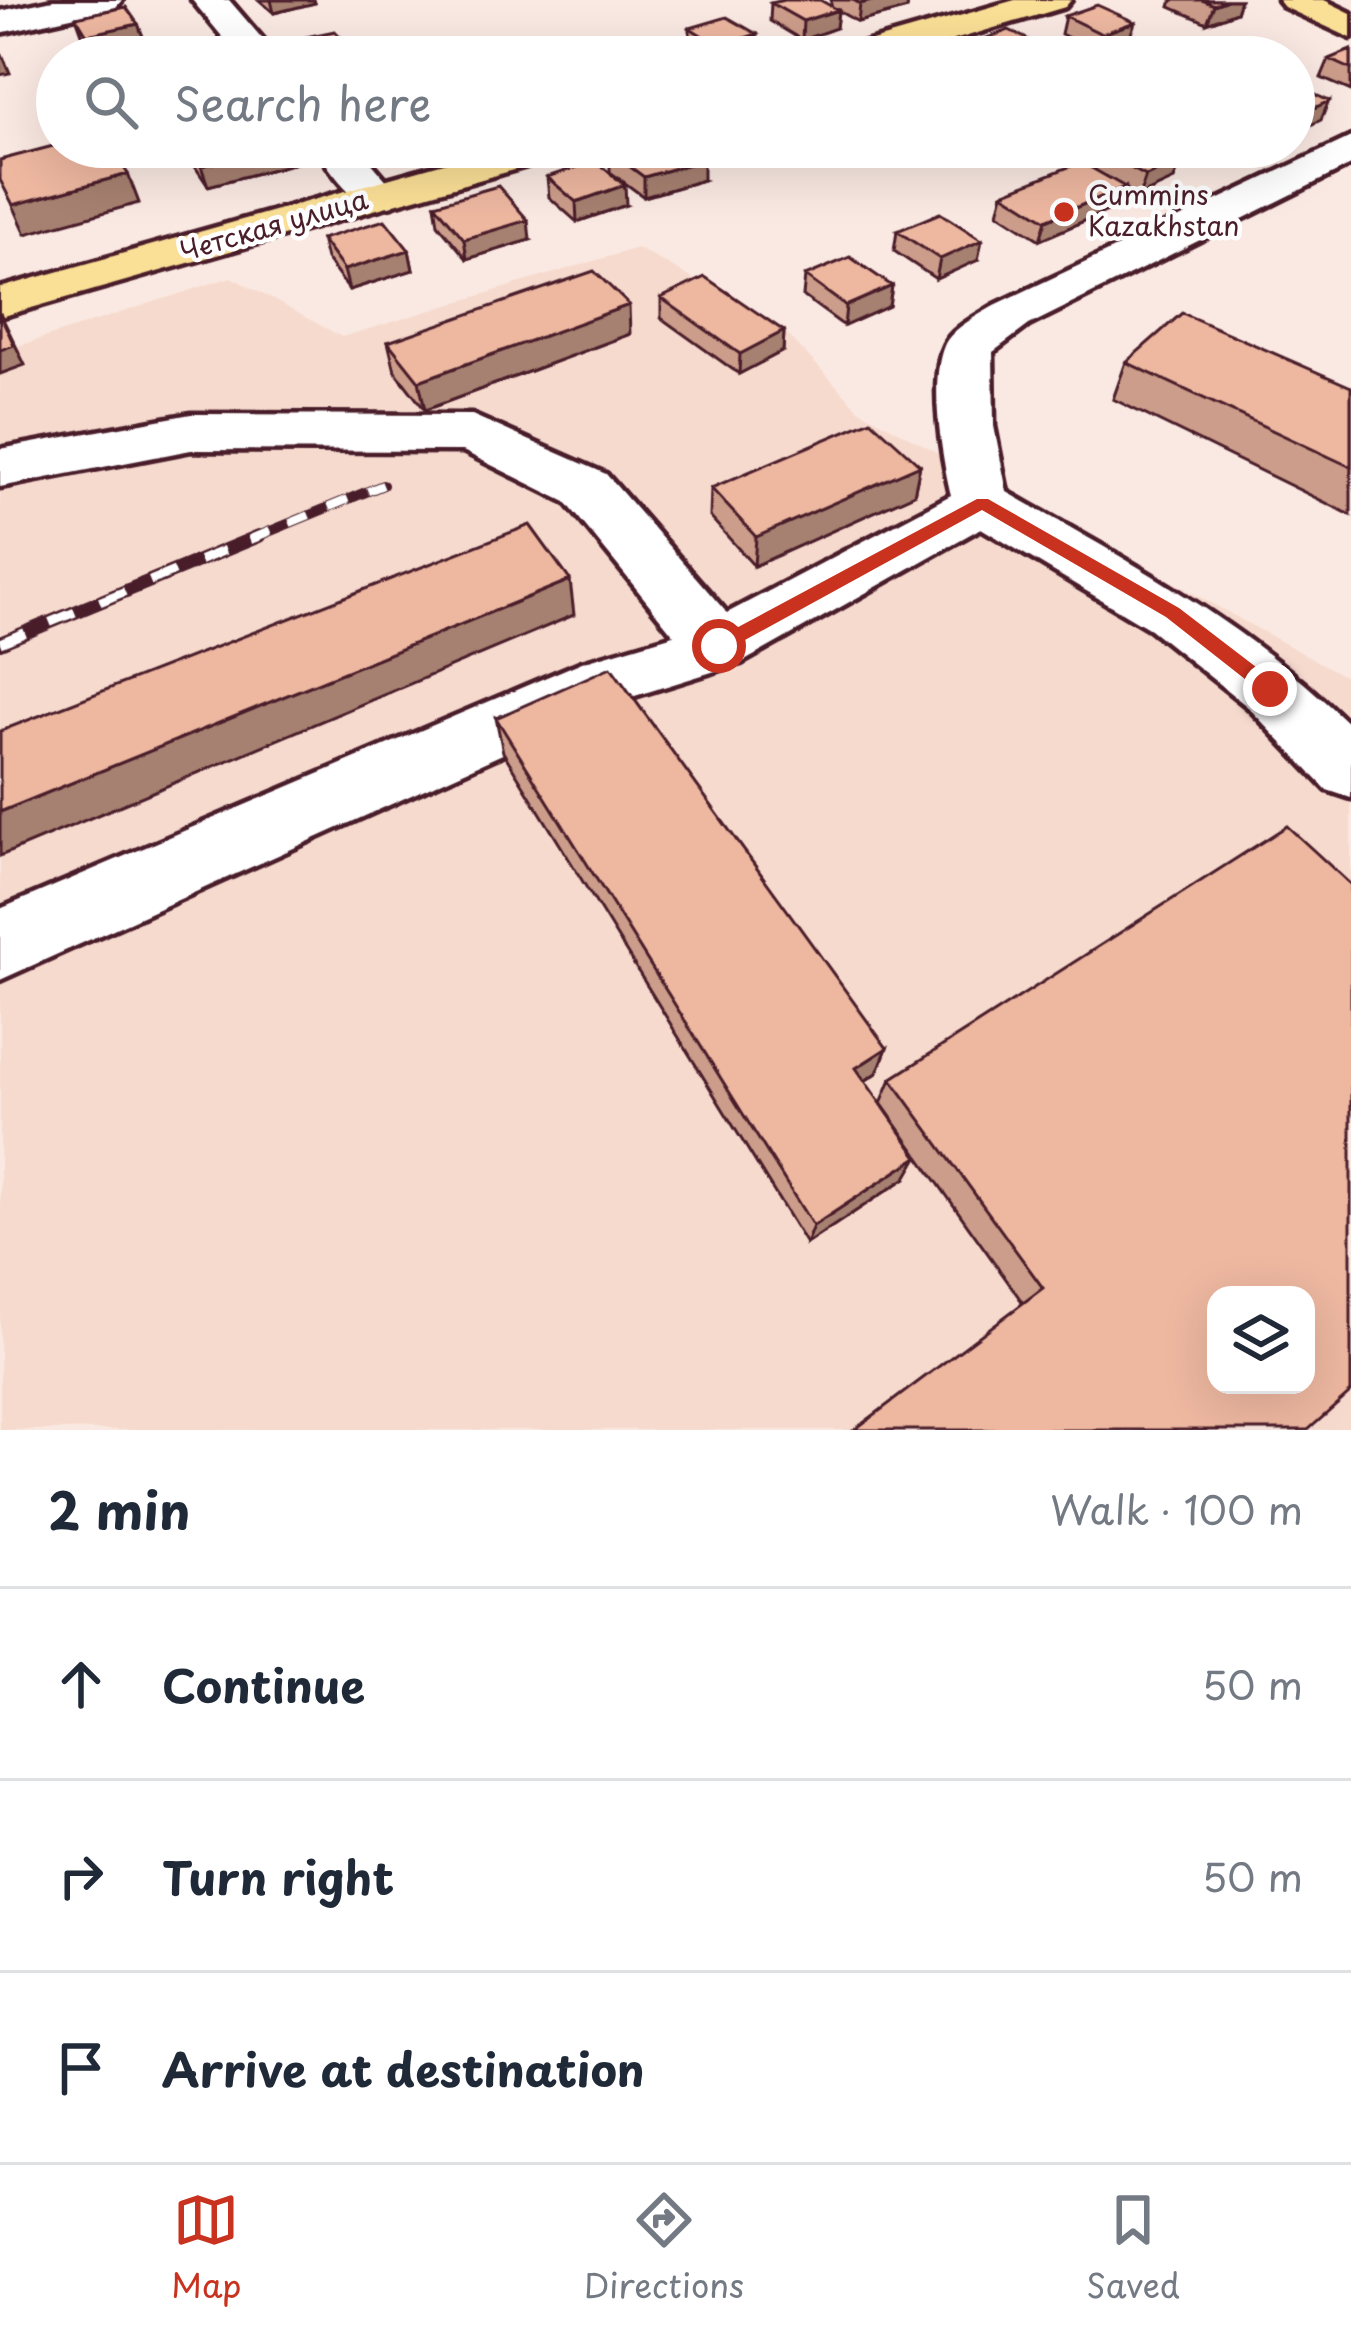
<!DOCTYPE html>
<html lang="en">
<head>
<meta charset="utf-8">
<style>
  :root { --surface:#fff; --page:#f2f2f3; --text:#1f2937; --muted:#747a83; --line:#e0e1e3; --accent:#c8321e }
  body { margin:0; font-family:"Playpen Sans",sans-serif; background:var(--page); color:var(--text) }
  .controls { position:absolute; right:36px; bottom:36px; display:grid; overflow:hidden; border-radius:24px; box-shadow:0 12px 48px #0002 }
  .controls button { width:108px; height:108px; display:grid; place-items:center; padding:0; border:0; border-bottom:3px solid var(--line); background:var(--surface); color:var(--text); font:60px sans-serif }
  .stop { position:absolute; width:36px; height:36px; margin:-27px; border:9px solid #c8321e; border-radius:50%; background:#fff }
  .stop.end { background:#c8321e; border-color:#fff; box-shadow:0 3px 12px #0008 }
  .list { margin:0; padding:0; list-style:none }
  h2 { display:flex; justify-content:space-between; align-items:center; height:156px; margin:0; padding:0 48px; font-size:51px }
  h2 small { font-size:39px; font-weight:400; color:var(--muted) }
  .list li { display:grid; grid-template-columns:78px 1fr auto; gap:36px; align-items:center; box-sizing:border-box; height:192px; padding:0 48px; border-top:3px solid var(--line) }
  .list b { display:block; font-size:45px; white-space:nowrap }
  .list em { font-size:39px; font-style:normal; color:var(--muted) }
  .icon { flex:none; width:66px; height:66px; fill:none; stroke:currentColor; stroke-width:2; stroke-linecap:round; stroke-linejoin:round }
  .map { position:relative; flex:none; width:1351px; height:1430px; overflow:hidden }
  .search { position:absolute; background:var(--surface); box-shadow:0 12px 48px #0002; left:36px; right:36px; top:36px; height:132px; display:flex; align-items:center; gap:30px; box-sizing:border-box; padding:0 42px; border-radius:66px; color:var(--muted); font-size:45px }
  .sheet { height:732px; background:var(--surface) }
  nav { display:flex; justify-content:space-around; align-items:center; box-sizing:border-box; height:168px; border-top:3px solid var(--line); background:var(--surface); font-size:33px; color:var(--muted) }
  nav a { display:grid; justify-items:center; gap:6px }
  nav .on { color:var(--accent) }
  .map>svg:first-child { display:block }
  .built { fill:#f6dace; fill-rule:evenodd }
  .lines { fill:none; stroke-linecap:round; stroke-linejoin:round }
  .minor-casing { stroke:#4a1f2b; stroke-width:9 }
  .major-casing { stroke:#4a1f2b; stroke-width:9 }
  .minor { fill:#fff; fill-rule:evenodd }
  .major { fill:#fadf96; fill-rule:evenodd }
  .rail-far1-casing { stroke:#4a1f2b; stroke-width:10 }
  .rail-casing { stroke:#4a1f2b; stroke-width:14 }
  .rail-far1 { stroke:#fff; stroke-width:8; stroke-dasharray:21; stroke-linecap:butt }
  .rail { stroke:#fff; stroke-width:9; stroke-dasharray:27; stroke-linecap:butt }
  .wall { fill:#cc9d8a; stroke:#4a1f2b; stroke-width:3 }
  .shaded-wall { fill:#a68070; stroke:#4a1f2b; stroke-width:3 }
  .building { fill:#edb7a0; stroke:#4a1f2b; stroke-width:3; fill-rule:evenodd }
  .route { fill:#c8321e }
  .poi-dot { fill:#c8321e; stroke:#fff; stroke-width:4.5 }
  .labels { text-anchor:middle; stroke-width:9; stroke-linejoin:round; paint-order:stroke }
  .far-poi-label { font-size:27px; fill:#4a1f2b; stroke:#fff; text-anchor:start }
  .far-street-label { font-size:27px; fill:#4a1f2b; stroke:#fff }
</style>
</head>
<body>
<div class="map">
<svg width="1351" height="1430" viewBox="0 0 1351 1430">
  <rect width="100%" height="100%" fill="#fae9e2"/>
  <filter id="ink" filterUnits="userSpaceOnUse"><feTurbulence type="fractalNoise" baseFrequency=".00833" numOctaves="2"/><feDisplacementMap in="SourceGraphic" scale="24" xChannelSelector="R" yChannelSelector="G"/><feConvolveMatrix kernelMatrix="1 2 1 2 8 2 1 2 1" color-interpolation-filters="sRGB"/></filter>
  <g filter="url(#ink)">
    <path class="built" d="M637,248L780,327L860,410L1351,680V1430H0V352L231,277L342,337ZM1216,1295H1306V1385H1216Z"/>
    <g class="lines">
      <g class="minor-casing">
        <path id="minor" d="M53,0H122L116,7L0,33V11Z
          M192,0H229L278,57H239Z
          M1351,137V165L1029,325L993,352L994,426L1007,492C1135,564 1245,623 1351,726V798L1327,790L1248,707L1150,629L981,528L741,663L625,699L0,980V909L582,662L674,635L566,502L463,451L191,450L0,487V449L191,414L472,415L606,474L727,613L951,495C942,458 929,381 944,346C951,328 980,315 995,305Z
          M315,147H358L400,196L393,205C357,214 334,175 315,147Z"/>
      </g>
      <g class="major-casing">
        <path id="major" d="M1015,0H1071L1065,7L897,57H838L844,49Z
          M1278,0H1324L1351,13V38L1284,7Z
          M501,147H568L562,156L0,317V288Z"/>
      </g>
      <use href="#minor" class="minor"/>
      <use href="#major" class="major"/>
      <g class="rail-far1-casing">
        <path id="rail-far1" d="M251,539L383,485"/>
      </g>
      <g class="rail-casing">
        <path id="rail" d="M0,643L259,536"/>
      </g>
      <use href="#rail-far1" class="rail-far1"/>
      <use href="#rail" class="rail"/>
    </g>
    <path class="wall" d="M259,0H314L315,3L274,13Z
      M831,0H908L907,9L858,22L838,11L836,28L802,40L770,21L771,3L831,6Z
      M1172,0H1240L1236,12L1207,23L1170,7Z
      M1065,16L1129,40L1097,52L1061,34Z
      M76,17L138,24L145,42L94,53L83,36Z
      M690,28L757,34L756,53L743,57H706L690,47Z
      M292,40L360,57H296Z
      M976,42L1045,48L1043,57H973Z
      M1351,50V91L1321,78L1329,59Z
      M187,147H292L296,163L208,186L192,162Z
      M778,147H813L791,155Z
      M1195,147H1251L1221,160Z
      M610,152L703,180L644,197L610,172Z
      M1100,152L1181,160L1174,180L1139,196L1124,188L1119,206L1040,240L998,213L1003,193L1095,170Z
      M547,177L626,205L577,222L549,197Z
      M435,204L530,240L467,259L438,224Z
      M897,231L978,260L936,279L894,251Z
      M321,239L409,250L413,270L349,290L326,259Z
      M805,276L892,286L889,306L844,326L803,296Z
      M661,298L784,331L783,351L739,374L661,318Z
      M630,334L425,410L395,371L388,342Z
      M1126,362L1351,387V515L1113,399Z
      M920,465L914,494L754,566L710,517L711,488Z
      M496,718L887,1048L877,1073L865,1081L906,1178L806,1244L503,752Z
      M891,1079L1351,1392L1023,1303L881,1103Z"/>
    <path class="shaded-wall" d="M271,0H314L315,3L274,13Z
      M875,0H908L907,9L858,22L860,4Z
      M1227,0H1240L1236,12L1207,23L1214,5Z
      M838,10L836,28L802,40L803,21Z
      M1135,22L1129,40L1097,52L1102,34Z
      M138,24L145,42L94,53L87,35Z
      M757,34L756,53L743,57H719V46Z
      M1045,48L1043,57H1020Z
      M2,54L10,73L0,75V55Z
      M1329,101L1321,120L1294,133V126L1299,115Z
      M278,147H292L296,163L208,186L201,166Z
      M388,147H429L390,157Z
      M792,147H813L791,155Z
      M1227,147H1251L1221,160Z
      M703,160V180L644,197V177Z
      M1181,160L1174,180L1139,196L1146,176Z
      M128,174L139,203L26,234L13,205Z
      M625,185L626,205L577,222L576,202Z
      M1125,187L1119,206L1040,240L1046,220Z
      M528,220L530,240L467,259L464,239Z
      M982,240L978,260L936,279L940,259Z
      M409,250L413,270L349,290L344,270Z
      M892,286L889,306L844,326L846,306Z
      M629,305L630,334L425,410L419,381Z
      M0,313L25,365L0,374Z
      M784,331L783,351L739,374L740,354Z
      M920,465L914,494L754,566L756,537Z
      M570,580L574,615L0,856V812Z
      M887,1048L877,1073L847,1092L856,1068Z
      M918,1157L906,1178L806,1244L813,1226Z"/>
    <path class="building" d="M784,0H820L838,10L803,21L771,3Z
      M853,0H875L860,4Z
      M1202,0H1227L1214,5Z
      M1097,5L1135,22L1102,34L1065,16Z
      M126,7L138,24L87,35L76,17Z
      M727,17L757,34L719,46L690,28Z
      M1009,30L1045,48L1020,57H1006L976,42Z
      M335,31L360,57H308L292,40Z
      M658,38L686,55L681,57H629L619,50Z
      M196,47L203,57H150Z
      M1351,50V69L1329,59Z
      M586,52L594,57H570Z
      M1294,85L1329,101L1299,115L1294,113Z
      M57,145V147H111L128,174L13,205L0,180V160Z
      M189,147H278L201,166Z
      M627,147H683L703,160L644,177L610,152Z
      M1112,147H1155L1181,160L1146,176L1100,152Z
      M595,161L625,185L576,202L547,177Z
      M1081,162L1125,187L1046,220L1003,193Z
      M498,186L528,220L464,239L435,204Z
      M940,213L982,240L940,259L897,231Z
      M385,220L409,250L344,270L321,239Z
      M850,257L892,286L846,306L805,276Z
      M594,271L629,305L419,381L388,342Z
      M705,277L784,331L740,354L661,298Z
      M1182,313L1351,387V467L1126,362Z
      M0,314L14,345L0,350Z
      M871,420L920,465L756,537L711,488Z
      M530,525L570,580L0,812V731Z
      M611,667L887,1048L856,1068L918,1157L813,1226L496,718Z
      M1287,826L1351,885V1392L1308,1430H854L1043,1288L891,1079ZM1216,1295H1306V1385H1216Z"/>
  </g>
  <path class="route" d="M977,499H988L1179,608L1277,683V694H1264L1166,617L982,510L725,651H712V641Z"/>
  <circle class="poi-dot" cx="1064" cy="212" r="12"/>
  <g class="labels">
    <g class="far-poi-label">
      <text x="1088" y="205">Cummins<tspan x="1088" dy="31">Kazakhstan</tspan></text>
    </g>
    <g class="far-street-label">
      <text transform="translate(274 226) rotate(-16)" y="9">Четская улица</text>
    </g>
  </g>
</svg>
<div class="controls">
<button><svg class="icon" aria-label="layers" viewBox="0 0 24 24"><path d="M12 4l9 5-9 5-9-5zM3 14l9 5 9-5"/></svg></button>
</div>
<div class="stop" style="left:719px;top:646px"></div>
<div class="stop end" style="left:1270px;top:689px"></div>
<div class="search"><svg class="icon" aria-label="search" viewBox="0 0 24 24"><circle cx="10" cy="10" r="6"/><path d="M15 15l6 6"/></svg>Search here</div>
</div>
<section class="sheet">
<h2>2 min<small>Walk · 100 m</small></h2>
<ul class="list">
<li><svg class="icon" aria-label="ahead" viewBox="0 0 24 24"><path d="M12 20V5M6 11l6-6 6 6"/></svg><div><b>Continue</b></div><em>50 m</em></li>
<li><svg class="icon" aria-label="right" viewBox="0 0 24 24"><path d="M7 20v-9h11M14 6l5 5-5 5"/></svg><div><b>Turn right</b></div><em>50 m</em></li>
<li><svg class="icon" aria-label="arrive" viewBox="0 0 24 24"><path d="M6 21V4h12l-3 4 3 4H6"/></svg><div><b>Arrive at destination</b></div></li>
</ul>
</section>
<nav>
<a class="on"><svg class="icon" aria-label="map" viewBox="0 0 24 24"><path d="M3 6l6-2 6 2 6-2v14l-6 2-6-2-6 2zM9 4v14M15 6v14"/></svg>Map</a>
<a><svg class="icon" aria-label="directions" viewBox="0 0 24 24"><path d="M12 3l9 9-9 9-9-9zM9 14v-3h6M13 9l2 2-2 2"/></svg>Directions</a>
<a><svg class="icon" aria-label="saved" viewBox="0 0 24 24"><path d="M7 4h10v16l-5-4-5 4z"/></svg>Saved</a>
</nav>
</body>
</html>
